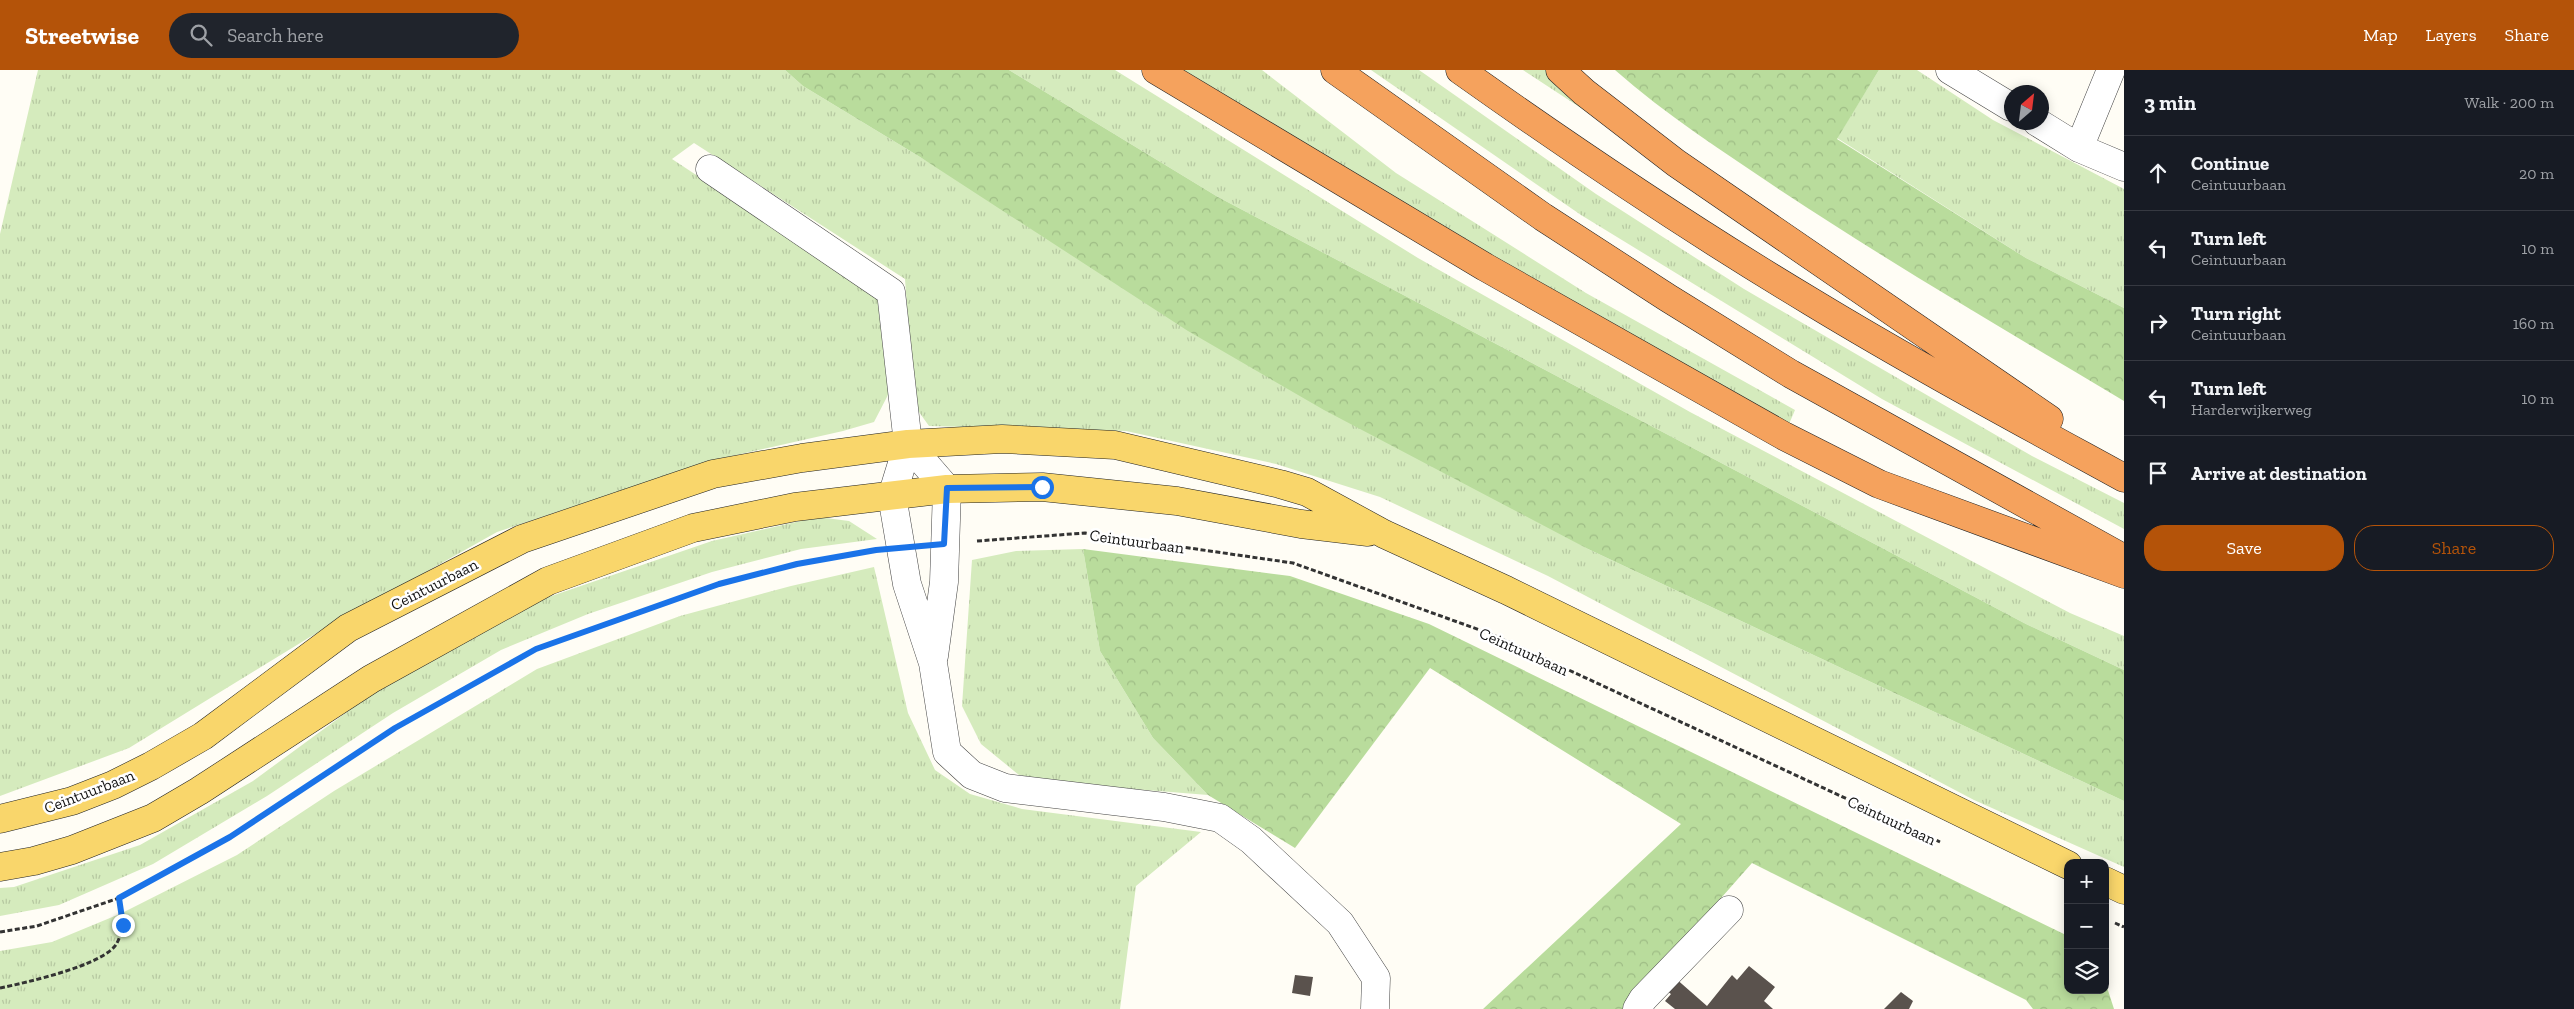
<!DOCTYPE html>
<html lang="en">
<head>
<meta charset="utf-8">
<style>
  :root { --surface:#171b24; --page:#20242c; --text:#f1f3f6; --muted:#9ea1a6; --line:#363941; --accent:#b45309 }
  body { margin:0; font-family:"Zilla Slab",serif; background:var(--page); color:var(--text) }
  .controls { position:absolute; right:15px; bottom:15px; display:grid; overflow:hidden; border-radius:10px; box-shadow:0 2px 12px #0003 }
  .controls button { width:45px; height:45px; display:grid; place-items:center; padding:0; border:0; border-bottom:1px solid var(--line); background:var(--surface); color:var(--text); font:25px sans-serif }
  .compass { position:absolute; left:2004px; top:15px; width:45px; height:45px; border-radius:50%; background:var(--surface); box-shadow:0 2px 12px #0003; rotate:28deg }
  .stop { position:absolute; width:15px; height:15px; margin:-11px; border:4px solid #1a73e8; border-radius:50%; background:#fff }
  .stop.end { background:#1a73e8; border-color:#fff; box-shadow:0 1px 5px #0008 }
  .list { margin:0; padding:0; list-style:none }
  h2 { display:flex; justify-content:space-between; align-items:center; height:65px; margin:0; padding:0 20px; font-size:21px }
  h2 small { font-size:16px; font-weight:400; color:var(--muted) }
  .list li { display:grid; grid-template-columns:32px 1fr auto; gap:15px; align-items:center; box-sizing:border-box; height:75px; padding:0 20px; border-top:1px solid var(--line) }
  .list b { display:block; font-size:19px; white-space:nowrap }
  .list p { margin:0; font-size:16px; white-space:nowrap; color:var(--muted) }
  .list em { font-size:16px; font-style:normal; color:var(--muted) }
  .actions { display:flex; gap:10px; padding:15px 20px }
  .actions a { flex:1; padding:11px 0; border:1px solid var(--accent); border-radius:20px; text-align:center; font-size:18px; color:var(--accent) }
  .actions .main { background:var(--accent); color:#fff }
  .icon { flex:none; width:28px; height:28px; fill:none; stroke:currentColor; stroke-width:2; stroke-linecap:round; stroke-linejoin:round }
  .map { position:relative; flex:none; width:2124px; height:939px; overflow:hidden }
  header { display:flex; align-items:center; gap:30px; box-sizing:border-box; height:70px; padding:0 25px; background:var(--accent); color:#fff }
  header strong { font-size:24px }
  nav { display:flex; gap:28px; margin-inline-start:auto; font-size:18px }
  .search { width:350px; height:45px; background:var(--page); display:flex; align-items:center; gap:12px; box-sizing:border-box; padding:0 18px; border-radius:28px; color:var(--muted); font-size:19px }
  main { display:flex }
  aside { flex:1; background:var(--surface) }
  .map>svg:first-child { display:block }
  .grass { fill:url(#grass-tufts) }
  .forest { fill:url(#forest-crowns) }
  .building { fill:#5a524d }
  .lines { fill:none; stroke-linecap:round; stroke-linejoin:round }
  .minor-casing { stroke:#444; stroke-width:29 }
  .major-casing { stroke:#222; stroke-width:29 }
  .highway-casing { stroke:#222; stroke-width:29 }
  .path { stroke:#333; stroke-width:3; stroke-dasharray:5 2.5; stroke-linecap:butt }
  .minor { stroke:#fff; stroke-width:28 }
  .major { stroke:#f9d66b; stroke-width:28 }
  .highway { stroke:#f5a25d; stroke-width:28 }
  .route { stroke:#1a73e8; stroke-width:6 }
  .labels { text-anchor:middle; stroke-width:5; stroke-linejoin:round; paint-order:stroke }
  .street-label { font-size:16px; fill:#111; stroke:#fff }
</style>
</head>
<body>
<header>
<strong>Streetwise</strong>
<div class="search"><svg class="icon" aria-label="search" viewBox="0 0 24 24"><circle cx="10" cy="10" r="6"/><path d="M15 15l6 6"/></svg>Search here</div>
<nav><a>Map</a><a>Layers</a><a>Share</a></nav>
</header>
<main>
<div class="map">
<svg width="2124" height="939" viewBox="0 0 2124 939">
  <defs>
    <pattern id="grass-tufts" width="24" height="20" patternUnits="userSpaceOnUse" patternTransform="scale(1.25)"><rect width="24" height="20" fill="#d5ebbd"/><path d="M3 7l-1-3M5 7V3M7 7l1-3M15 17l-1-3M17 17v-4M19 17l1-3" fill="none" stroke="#b6c8a1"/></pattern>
    <pattern id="forest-crowns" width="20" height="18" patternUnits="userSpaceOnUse" patternTransform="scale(1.25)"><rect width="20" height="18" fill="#b9dc9c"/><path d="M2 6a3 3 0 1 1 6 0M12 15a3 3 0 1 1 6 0" fill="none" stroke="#9ebc85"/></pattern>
  </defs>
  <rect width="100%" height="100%" fill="#fffdf5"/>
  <path class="grass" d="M38,0H785L803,16L920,87L1588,479L2124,731V797L1974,730L1548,506L1380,427L1276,394L1126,361L929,356L914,335L905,209L694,73L672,89L881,227L889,323L874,352L843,361L710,391L497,462L310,567L129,678L0,726V164Z
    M1009,0H1115L1418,188L1690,342L2070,543L2124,566V600L2026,554L1218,127Z
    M1180,0H1262L1396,103L1586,223L1795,340L1789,354L1531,211Z
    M1371,0H1419L1596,124L1744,219L2032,386L2124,433V459L1882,329L1581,145Z
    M1523,0H1546L1613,59Z
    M1879,0H1917L1993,50L2124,119V238L2026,188L1837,68Z
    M818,447L849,451L877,469L801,479L712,502L588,544L501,580L393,643L267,726L153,794L59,835L0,846V818L14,817L140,775L253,711L377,620L537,531L712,471Z
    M1083,479L1100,581L1153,668L1208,725L1071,714L1019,705L981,674L962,636L972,490L1016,481Z
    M874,497L908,643L935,700L970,724L1022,739L1201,762L1136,816L1120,939H0V881L52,872L122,843L237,785L334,721L537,599L680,546L791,516Z"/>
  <path class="forest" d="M785,0H1009L1218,127L2026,554L2124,600V731L1588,479L1324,340L1188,261L920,87L803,16Z
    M1615,0H1879L1837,69L2026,188L2124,238V331C2008,262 1892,194 1780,120C1724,82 1666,45 1615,0Z
    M1083,479L1290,506L1429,554L2068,866V920H2105V911L2114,939H2033L2026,930L1752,793L1623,939H1483L1681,754L1430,598L1295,778L1208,725L1153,668L1100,581Z"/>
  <path class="building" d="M1749,896L1775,917L1764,931L1773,939H1675L1665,931L1671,924L1664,919L1674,907L1707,936L1732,905L1737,910Z
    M1295,905L1313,907L1310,926L1292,923Z
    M1901,922L1913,931L1909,939H1884Z"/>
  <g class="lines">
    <g class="minor-casing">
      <path id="minor" d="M1950,0L2011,37
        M2037,52L2079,78L2124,97
        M2079,78L2111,0
        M710,99L891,222L908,374L892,426L907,514L933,593L947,682L972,705L1005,718L1164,737L1220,748L1251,770L1340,853L1376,908L1375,939
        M908,374L947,419L944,512L934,586
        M1637,939L1643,929L1729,840"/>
    </g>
    <g class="major-casing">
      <path id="major" d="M0,749L72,731L113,715L151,696L203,666L348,558L522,469L713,404L802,388L908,374L1002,369L1115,375L1280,414L1307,422L1384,464L1506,520L2068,795
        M0,797L34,791L72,780L153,748L199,721L371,609L548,511L693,458L795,437L947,419L1042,417L1177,431L1301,454L1368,462
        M2105,811L2124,820"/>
    </g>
    <g class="highway-casing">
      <path id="highway" d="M1156,0L1485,197L1784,366L1879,414L2124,504
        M1335,0L1543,147L1668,228L1791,304L2123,488
        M1460,0C1574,81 1690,159 1810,231C1912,293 2018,350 2124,408
        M1560,0L1584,22L1676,93L2049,349"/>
    </g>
    <path class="path" d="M977,471L1085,463L1293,493L1491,564L1940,772
      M2115,853L2124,857
      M0,862L37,856L119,828L230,767L395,658L536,579L719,514L797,494L869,481
      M0,918C24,913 106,895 117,873C125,858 121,843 119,828"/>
    <use href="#minor" class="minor"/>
    <use href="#major" class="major"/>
    <use href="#highway" class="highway"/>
  </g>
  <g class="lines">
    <path class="route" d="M123,855L119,828L230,767L395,658L536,579L719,514L797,494L876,480L944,474L947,418L1042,417"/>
  </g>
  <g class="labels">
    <g class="street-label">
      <text transform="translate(1137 471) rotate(8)" y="6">Ceintuurbaan</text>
      <text transform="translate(434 514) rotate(-27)" y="6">Ceintuurbaan</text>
      <text transform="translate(1524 581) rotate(24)" y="6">Ceintuurbaan</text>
      <text transform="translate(89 721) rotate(-21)" y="6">Ceintuurbaan</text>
      <text transform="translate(1892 750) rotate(25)" y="6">Ceintuurbaan</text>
    </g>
  </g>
</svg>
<div class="controls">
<button>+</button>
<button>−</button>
<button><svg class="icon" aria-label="layers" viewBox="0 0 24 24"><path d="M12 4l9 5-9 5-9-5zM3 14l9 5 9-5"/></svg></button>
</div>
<svg class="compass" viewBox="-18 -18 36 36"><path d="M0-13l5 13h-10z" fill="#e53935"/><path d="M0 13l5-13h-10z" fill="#9ea1a6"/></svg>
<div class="stop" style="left:1042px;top:417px"></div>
<div class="stop end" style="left:123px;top:855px"></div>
</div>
<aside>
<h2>3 min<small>Walk · 200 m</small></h2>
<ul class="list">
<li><svg class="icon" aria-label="ahead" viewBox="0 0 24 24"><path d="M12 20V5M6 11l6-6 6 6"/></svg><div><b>Continue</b><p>Ceintuurbaan</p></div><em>20 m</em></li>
<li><svg class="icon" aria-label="left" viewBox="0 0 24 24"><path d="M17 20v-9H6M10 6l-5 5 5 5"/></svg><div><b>Turn left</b><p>Ceintuurbaan</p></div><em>10 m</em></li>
<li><svg class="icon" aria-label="right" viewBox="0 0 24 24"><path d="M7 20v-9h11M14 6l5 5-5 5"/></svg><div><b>Turn right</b><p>Ceintuurbaan</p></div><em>160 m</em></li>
<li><svg class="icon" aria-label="left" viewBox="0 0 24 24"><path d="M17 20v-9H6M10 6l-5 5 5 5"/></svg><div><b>Turn left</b><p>Harderwijkerweg</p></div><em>10 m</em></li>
<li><svg class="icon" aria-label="arrive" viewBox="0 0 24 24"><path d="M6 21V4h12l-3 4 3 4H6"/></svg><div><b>Arrive at destination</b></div></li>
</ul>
<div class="actions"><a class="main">Save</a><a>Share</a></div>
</aside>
</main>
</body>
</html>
